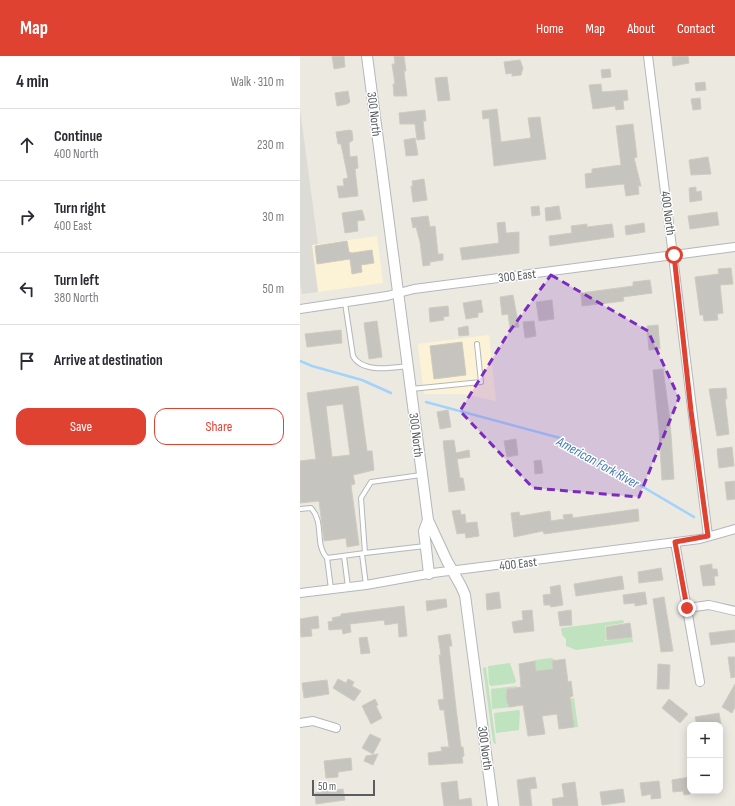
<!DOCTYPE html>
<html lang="en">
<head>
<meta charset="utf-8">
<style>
  :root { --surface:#fff; --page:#f7f7f7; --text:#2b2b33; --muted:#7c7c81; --line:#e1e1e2; --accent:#e04232 }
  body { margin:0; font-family:"Sofia Sans Condensed",sans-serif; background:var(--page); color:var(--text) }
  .controls { position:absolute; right:12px; bottom:12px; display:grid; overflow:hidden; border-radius:8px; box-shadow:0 2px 10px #0003 }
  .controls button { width:36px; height:36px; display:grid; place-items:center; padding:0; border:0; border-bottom:1px solid var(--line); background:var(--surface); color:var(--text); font:20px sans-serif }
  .scale { position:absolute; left:12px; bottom:10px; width:63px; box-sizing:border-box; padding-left:4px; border:2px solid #595d61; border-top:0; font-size:11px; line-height:14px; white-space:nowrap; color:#595d61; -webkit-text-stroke:3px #fff; paint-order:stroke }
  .stop { position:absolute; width:12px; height:12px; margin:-9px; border:3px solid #e04232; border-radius:50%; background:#fff }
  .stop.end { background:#e04232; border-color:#fff; box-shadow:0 1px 4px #0008 }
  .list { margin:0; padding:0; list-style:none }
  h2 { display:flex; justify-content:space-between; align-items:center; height:52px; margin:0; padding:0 16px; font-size:17px }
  h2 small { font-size:13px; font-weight:400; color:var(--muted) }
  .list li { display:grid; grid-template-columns:26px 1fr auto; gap:12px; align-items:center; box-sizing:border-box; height:72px; padding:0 16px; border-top:1px solid var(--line) }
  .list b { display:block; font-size:15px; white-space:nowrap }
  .list p { margin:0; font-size:13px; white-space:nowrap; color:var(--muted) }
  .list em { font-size:13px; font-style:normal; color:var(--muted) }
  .actions { display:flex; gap:8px; padding:12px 16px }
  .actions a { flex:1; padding:9px 0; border:1px solid var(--accent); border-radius:12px; text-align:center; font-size:14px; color:var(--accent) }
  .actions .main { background:var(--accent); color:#fff }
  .icon { flex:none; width:22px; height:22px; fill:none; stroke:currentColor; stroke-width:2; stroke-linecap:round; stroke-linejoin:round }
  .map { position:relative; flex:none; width:435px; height:750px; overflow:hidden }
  header { display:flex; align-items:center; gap:24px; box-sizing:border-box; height:56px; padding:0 20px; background:var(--accent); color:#fff }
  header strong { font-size:19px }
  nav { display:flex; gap:22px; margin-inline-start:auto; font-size:14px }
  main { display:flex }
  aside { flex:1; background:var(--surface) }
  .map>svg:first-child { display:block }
  .commercial { fill:#fcf3d6 }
  .industrial { fill:#dddbd5 }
  .green { fill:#bee3be }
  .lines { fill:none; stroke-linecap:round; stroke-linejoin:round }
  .stream { stroke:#a2d3fb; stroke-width:2.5 }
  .building { fill:#c6c4be; stroke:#d0cbbf; fill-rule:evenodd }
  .service-casing { stroke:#b3b7bb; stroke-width:6 }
  .minor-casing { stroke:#b3b7bb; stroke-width:10 }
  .tertiary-casing { stroke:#b3b7bb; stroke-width:12 }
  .service { stroke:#fff; stroke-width:4 }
  .minor { stroke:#fff; stroke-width:8 }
  .tertiary { stroke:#fff; stroke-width:10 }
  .route { stroke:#e04232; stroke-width:5 }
  .marked { fill:#7b2cbf; fill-opacity:0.2; stroke:#7b2cbf; stroke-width:3; stroke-dasharray:8 5; stroke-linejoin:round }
  .labels { text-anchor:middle; stroke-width:3; stroke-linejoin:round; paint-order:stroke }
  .street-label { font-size:13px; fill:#595d61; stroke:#fff }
  .water-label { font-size:14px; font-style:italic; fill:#4379b3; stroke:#fff }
</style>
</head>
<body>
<header>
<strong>Map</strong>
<nav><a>Home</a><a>Map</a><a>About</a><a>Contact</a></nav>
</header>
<main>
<aside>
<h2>4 min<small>Walk · 310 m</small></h2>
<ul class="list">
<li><svg class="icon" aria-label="ahead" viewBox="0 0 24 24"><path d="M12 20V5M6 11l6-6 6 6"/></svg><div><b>Continue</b><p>400 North</p></div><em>230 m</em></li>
<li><svg class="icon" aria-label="right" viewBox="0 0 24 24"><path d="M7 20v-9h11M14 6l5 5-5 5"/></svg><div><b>Turn right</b><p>400 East</p></div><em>30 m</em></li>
<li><svg class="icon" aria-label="left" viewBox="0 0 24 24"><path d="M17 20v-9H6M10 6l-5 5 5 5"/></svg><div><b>Turn left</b><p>380 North</p></div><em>50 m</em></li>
<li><svg class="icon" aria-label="arrive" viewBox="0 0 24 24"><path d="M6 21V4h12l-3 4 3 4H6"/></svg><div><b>Arrive at destination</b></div></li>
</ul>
<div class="actions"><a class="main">Save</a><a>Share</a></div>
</aside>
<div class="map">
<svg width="435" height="750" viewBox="0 0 435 750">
  <rect width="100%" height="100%" fill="#ece9e1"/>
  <path class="commercial" d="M77,180L83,227L18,236L12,189Z
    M189,279L196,345L164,338H124L118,288Z"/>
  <path class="industrial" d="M0,53L18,188L12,189L18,236L2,238L0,226Z"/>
  <path class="green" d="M323,564L324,567L305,570L306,583L305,585L332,581L333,586L276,594L266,590V583L262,579L261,572Z
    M251,602L256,604L252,605L253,613L236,615L235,604Z
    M210,607L216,625L215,627L191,630L189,628L188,610Z
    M186,611L196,688H195L193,686L183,612Z
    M216,630L217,631L207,633L206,642L209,650H215L214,651L192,653L191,633Z
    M274,642L278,671L268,672L270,643Z
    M219,654L220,656L219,674L196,677L194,657Z"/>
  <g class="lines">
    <path class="stream" d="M0,305L12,310L62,324L91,337
      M126,346L260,382L394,461"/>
  </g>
  <path class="building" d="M32,0H44L45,11L34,13Z
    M94,0H104L106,15H104L107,40H94L93,28H95L92,8H95Z
    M372,0H388L389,7L373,10Z
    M220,4L223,12L221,19L212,20V17L206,18L204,6Z
    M310,13L311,21L302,22L301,14Z
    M147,21L150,44L138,45L135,22Z
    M405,26L406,34L396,35L395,27Z
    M301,28L302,36L327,34L328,44L323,45L324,53L316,54L315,50L293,53L289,29Z
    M48,35L50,46L47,48L37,50L35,37Z
    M400,42L401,53L393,54L391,43Z
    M197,53L201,86L231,82L228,62L240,61L246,103L194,110L189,62L183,63L182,55Z
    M125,54L126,65H123L125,83L117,84L115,68H100L99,57Z
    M333,68L337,101L334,102L341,130H338L339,138L326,140L324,128L286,132L285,118L292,117V113L321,109L316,70Z
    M50,74L52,75L53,84L49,87L50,101L57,100L58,112L55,113L58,140L39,142L37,130H44L43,123L48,122L41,88H38L36,76Z
    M115,82L118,99L106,100L104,84Z
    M408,101L411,118L391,119L389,104Z
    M124,123L127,144L113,146L111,130H113L112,125Z
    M396,131V136L401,135L402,144L390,146L389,132Z
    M239,150L240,159L232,160L231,151Z
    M259,150L261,163L246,165L245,152Z
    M62,154L65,164L57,165L58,175L45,177L42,157Z
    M417,156L419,169L390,173L388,160Z
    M128,160L130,171L135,170L138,198H143V204L130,206V209L123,210L120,186L116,171L113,172L111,162Z
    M205,166L206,177L219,176V197L162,204L160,192L199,187L197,167Z
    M344,167L345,176L326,179L325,170Z
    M287,168V171L312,168L314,181L250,190L249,180L272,177L271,170Z
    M47,185L49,196L52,197L72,194L74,207L61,209L62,216L52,218L50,203L17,208L15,190Z
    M431,212L433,228L420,229L423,257L417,258L418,264L404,265L403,259H400L395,221L419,218L418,213Z
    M350,224L352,237L323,241L324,245L282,250L281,237L333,230V226Z
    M213,239L219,271L210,272L208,258L202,259L200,241Z
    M181,244L183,256L178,257V261L166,263L163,247Z
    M252,244L254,263L239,265L236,246Z
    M148,250L149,260L143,261L144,264L130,266L129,252Z
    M77,265L82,301L69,303L64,267Z
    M234,265L236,280L225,282L223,266Z
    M358,269L360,293L349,294L347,270Z
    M168,270L169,279L159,280L158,272Z
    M41,274L42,287L7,291L5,278Z
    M162,286L166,319L134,323L130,290Z
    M363,313L370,364L374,423L362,424L359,375L353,314Z
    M58,330L67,395H72L74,414L53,419L55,428L51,429L59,489L47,491L46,482L24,485L19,445L0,447V405L16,403L7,337ZM43,348L50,399L32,401L26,350Z
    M426,332L427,343H425L429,378L417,380L409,333Z
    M148,354L151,371L140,373L137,356Z
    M216,383L218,399L207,401L204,385Z
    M154,384L156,397L169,394L170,401L157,403L160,422H163L165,434L149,436L143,385Z
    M432,391L434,410L419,412L417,393Z
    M241,404L243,417L235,418L234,405Z
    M435,425V443L427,444L425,426Z
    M338,453L339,465L244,478L243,475L214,481L211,457L219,456L220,460L250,455L251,465L264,463L263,459L272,458L273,462Z
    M160,454L161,459L165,458L166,467L177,466L179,480L166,482L165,477L157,478L152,455Z
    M412,508V513H417L418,520H414L415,529L403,530L400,510Z
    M361,512L363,524L339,527L338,516Z
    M322,520L324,533L276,540L274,528Z
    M260,529L263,549L251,551L250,549H244L243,539L251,538L250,531Z
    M199,536L201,552L187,554L186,538Z
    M345,536L347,548L335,550V547L324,548L323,539Z
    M364,541L373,595L361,596L353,543Z
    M146,543L147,551L127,555L126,545Z
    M104,550L107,580L99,581L98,567L85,569L84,564L50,568L51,576L43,578L42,573L29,574L28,566L33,565L32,562L41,560V558Z
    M232,554L234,575L214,577L212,566L223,564L222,555Z
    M271,554L272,569L260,570L258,556Z
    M18,560L19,572L11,573L12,580L1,581L0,563Z
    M330,567L332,581L307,584L306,571Z
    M435,574V586L411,589L409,577Z
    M150,578L152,590H149L156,652L161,691H163L164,700L162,701L163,707L129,709L128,697L142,695L141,691H149L144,654H140L138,644L144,643L139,599H141L138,580Z
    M67,581L70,597L61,598L59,582Z
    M428,601H435V621L431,622Z
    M265,603L268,626L271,625L273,640L270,641L274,671L259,673L257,658L242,660L245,678L228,680L223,649L209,651L206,642L207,633L221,631L219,608L235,605L236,615L253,613L252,605Z
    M358,608L370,609L369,633H357Z
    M38,623L46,627L48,623L54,626L52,630L61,635L54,645L33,632Z
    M27,624L29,638L4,642L2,627Z
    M435,628V651L432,657L422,651Z
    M75,643L78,649L76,650L82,662L71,668L62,650Z
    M369,643L388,658L380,667L362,652Z
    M419,657L421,668L397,669L395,661Z
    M70,678L81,683L73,698L62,692Z
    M78,698L73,709L64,705L66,700Z
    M51,702L52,714L38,716V721L26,722L24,705Z
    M235,721L237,732L230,733L232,750H220L217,724Z
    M390,721V738L384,739L383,735L373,736L372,724Z
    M157,725L159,744L171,742L172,750H144L141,727Z
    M359,725L361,742L351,743V738L342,740L340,727Z
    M275,726L278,750H253L252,743L264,741L262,728Z
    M43,733L45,744L16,748L15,737Z
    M323,733L325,746L302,749L300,736Z"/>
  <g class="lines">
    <g class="service-casing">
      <path id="service" d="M45,247L53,300C62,317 91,312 107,310
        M111,333L181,326L177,288
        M0,453L11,452C25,467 14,488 27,502L65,497L61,442L71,426L121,419
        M65,497L125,490
        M62,498L66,529
        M44,500L48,531
        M27,502L31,533"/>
    </g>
    <g class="minor-casing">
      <path id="minor" d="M348,0C369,160 387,320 408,480
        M0,253L87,240L114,233L435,191
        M375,486L400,626
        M0,537L66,529L133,517L400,483L435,473
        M387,552L409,549L435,555
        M0,667L13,665L36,672"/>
    </g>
    <g class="tertiary-casing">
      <path id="tertiary" d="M67,0L128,464L147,505L161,530L165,539L193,750
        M128,464L124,475L129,518"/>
    </g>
    <use href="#service" class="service"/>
    <use href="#minor" class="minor"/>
    <use href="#tertiary" class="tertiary"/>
  </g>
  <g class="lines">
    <path class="route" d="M374,199L391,355L408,480L375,486L387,552"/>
  </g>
  <path class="marked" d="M251,219L348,275L379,342L339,441L233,432L160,355L209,276Z"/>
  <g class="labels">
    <g class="street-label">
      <text transform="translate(75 58) rotate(83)" y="5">300 North</text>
      <text transform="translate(369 157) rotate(82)" y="5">400 North</text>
      <text transform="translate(217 219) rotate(-7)" y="5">300 East</text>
      <text transform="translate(117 379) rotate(83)" y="5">300 North</text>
      <text transform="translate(218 507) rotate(-7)" y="5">400 East</text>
      <text transform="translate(186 692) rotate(82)" y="5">300 North</text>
    </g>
    <g class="water-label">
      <text transform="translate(298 406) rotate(29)" y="5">American Fork River</text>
    </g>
  </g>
</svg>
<div class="controls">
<button>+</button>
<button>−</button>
</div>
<div class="scale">50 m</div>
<div class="stop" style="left:374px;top:199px"></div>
<div class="stop end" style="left:387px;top:552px"></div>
</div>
</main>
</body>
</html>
